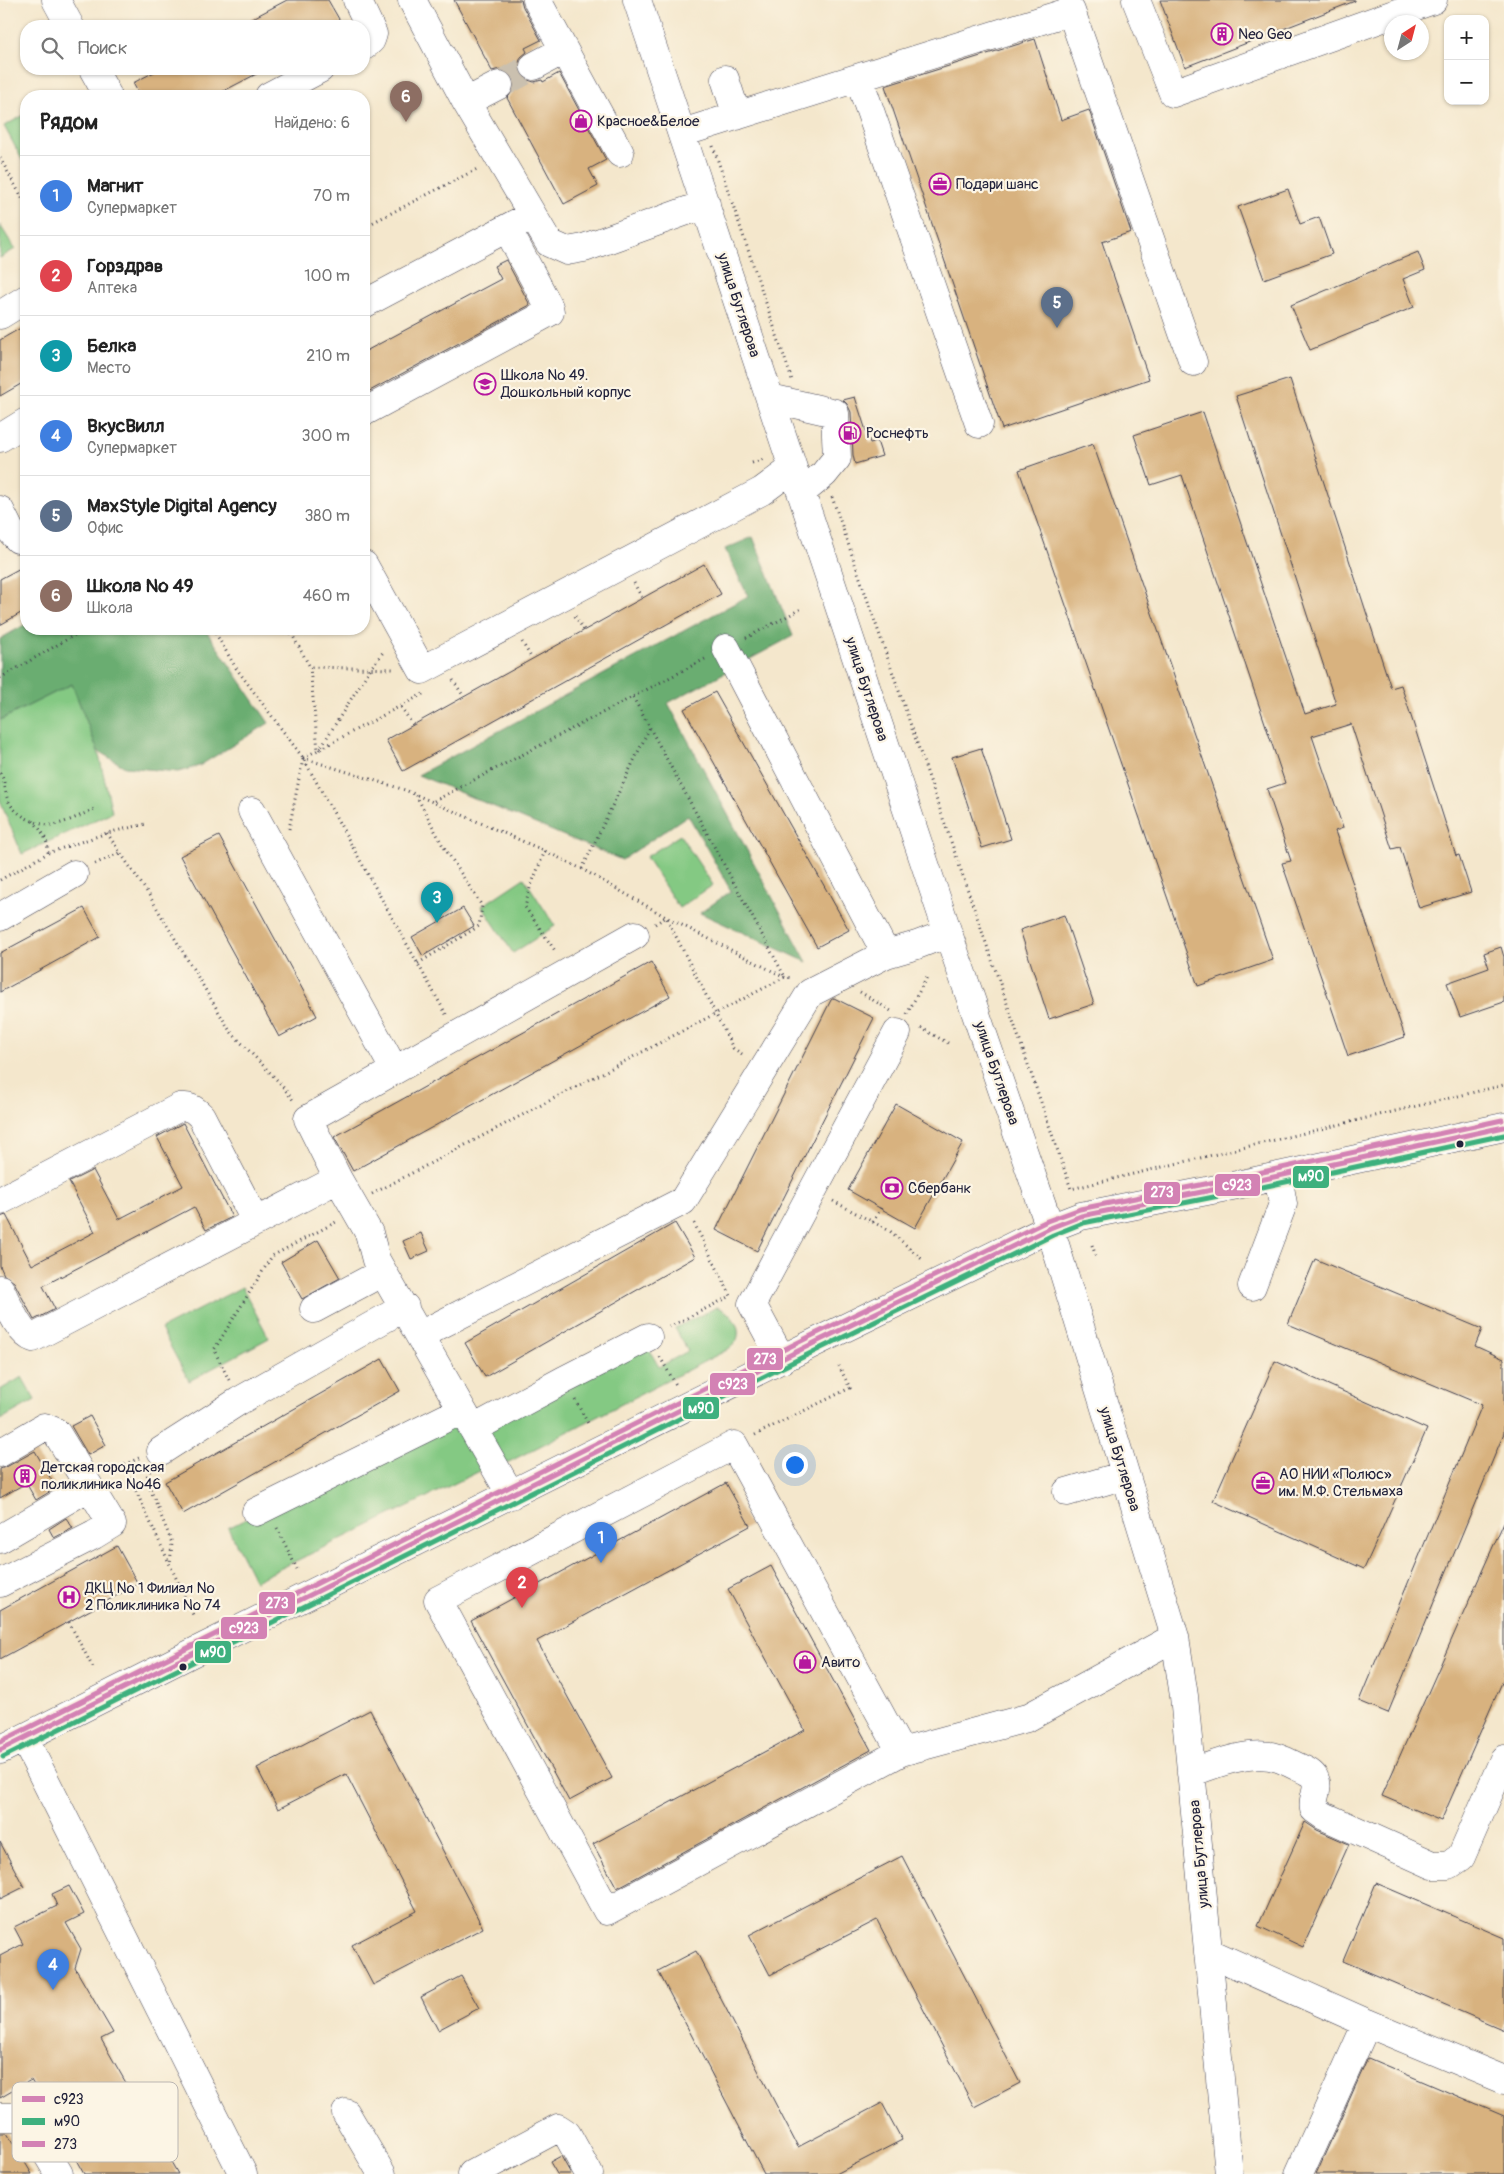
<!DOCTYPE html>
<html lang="ru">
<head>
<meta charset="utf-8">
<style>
  :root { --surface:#fff; --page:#f2f2f2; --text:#222; --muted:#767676; --line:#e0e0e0; --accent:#b5179e }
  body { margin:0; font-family:Pangolin,sans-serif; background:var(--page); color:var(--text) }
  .controls { position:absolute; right:15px; top:15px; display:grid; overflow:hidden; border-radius:10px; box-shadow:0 1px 4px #0004 }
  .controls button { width:45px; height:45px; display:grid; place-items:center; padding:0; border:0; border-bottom:1px solid var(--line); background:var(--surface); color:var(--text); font:25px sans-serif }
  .compass { position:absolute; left:1384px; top:15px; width:45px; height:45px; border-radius:50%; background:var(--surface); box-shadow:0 1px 4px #0004; rotate:36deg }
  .you { position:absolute; left:794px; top:1464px; width:18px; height:18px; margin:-12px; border:4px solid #fff; border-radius:50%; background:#1a73e8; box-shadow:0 0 0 8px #1a73e833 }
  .badge { display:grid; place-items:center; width:32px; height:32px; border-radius:50%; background:var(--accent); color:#fff; font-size:16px; font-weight:700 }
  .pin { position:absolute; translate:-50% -41px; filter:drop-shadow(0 1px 2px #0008) }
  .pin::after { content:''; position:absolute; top:26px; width:18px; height:15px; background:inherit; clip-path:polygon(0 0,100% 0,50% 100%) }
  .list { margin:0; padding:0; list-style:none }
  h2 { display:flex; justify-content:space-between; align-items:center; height:65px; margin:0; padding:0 20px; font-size:21px }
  h2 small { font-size:16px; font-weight:400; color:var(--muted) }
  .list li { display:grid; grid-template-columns:32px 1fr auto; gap:15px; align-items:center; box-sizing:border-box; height:80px; padding:0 20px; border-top:1px solid var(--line) }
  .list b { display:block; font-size:19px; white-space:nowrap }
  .list p { margin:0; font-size:16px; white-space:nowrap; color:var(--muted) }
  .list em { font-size:16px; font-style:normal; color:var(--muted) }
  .icon { flex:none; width:28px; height:28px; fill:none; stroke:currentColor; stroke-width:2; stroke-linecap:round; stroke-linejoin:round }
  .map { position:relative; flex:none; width:1504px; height:2174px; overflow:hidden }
  .search { position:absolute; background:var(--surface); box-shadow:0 1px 4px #0004; left:20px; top:20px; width:350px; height:55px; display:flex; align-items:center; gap:12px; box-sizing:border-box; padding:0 18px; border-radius:20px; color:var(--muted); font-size:19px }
  .panel { position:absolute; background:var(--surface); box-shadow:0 1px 4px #0004; left:20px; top:90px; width:350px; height:545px; border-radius:20px }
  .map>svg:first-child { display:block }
  .green { fill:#84c983; stroke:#53765f }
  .forest { fill:#6bad71; stroke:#466856 }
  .building { fill:#d8b27f }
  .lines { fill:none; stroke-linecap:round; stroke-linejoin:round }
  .minor-tunnel { stroke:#cac0af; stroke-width:28; stroke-dasharray:28 14; stroke-linecap:butt }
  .minor-casing { stroke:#424051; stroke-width:29 }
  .path { stroke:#424051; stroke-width:3; stroke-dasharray:1 4; stroke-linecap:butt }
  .minor { stroke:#fff; stroke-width:28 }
  .bus-1-casing { stroke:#fcf5e5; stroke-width:9 }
  .bus-2-casing { stroke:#fcf5e5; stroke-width:9 }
  .bus-3-casing { stroke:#fcf5e5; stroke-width:9 }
  .bus-1 { stroke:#d382b4; stroke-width:5 }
  .bus-2 { stroke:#3eb07e; stroke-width:5 }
  .bus-3 { stroke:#d382b4; stroke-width:5 }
  .bus-dot { fill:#22223b; stroke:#fcf5e5; stroke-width:2 }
  .labels { text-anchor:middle; stroke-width:4.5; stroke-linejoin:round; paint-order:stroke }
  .poi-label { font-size:15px; fill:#22223b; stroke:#fcf5e5; text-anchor:start }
  .street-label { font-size:15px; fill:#22223b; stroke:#fcf5e5 }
  .key { fill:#fcf5e5; stroke:#bbb6b2; stroke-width:1 }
  .key-label { font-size:14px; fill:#22223b }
  .line-badge { stroke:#fcf5e5; stroke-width:2 }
  .badge-label { font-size:14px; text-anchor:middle; font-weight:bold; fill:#fff }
</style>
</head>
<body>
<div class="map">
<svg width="1504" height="2174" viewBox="0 0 1504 2174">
  <rect width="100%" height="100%" fill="#fcf5e5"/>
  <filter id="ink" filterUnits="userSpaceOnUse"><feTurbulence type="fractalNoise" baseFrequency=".02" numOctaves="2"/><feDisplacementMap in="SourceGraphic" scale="10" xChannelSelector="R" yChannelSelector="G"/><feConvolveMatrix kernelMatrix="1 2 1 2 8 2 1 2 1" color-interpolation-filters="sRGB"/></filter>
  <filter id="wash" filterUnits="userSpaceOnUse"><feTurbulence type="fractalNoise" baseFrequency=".0096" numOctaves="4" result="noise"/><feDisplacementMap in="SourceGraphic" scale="20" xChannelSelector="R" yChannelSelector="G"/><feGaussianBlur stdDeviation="1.12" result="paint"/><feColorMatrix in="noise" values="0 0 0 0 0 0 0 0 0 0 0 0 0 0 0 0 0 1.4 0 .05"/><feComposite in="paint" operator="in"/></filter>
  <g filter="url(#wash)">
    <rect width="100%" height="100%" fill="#f4e7cc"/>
    <path class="green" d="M26,114V167L4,126Z
      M0,225L15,249L0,258Z
      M72,684L98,751L112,812L22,854L0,801V720Z
      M680,835L713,885L679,908L646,857Z
      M524,878L555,926L513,953L482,906Z
      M242,1287L269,1338L189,1381L161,1329Z
      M717,1307C730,1311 745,1329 735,1343C733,1346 728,1349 725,1351L501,1466L482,1430L646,1344L659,1367L688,1351L675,1328Z
      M22,1377L35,1400L0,1420V1390Z
      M454,1416L482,1470L255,1581L228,1528Z"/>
    <path class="forest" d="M753,537L793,636L668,703L807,962L700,913L731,891L688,815L622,860L418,775L748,596L725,549Z
      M26,624V629H205L269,723L199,766L178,772L125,767L98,751L72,684L0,720V639Z"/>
    <g id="blocks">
      <path class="building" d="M287,0H328L343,26H238Z
        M454,0H521L523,7L541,40L525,48L527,52L521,57L518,65L520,73L525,79L534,82L542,80L543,82L559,73L606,160L589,169L598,186L564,204L507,98L512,93L515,86L513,77L507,72L500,69L492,71Z
        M1160,0H1355V1L1185,67Z
        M1035,39L1061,120L1089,110L1131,232L1102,242L1149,379L1002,429L885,86Z
        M160,69H266L214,96H140L133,83Z
        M1288,189L1300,224L1319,217L1332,254L1264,279L1238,207Z
        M1418,252L1425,270L1403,279L1414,307L1310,350L1291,305Z
        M506,260L530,305L364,394V352L501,279L494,266Z
        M26,325V381L0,396V340Z
        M1290,379L1391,688L1401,685L1456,856L1459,855L1471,892L1419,908L1400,847L1392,849L1351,724L1312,736L1343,828L1335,831L1405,1037L1348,1056L1282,863L1291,861L1267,789L1285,783L1182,475L1151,485L1134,435L1203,412L1305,714L1336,704L1236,396Z
        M855,397L870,443L877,441L882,456L855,464L853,455L851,412L847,404L843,400Z
        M1093,444L1273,960L1198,986L1019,470Z
        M704,564L721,594L403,771L386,740Z
        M26,565V610L0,625V579Z
        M715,692L849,930L817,947L684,709Z
        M981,748L1011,839L982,848L952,757Z
        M219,836L317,1016L279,1037L180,856Z
        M84,908L100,937L0,992V953Z
        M463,908L474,926L423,956L412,937Z
        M1064,915L1094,1004L1049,1019L1020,930Z
        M1501,947L1504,957V1002L1460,1017L1447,983L1489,968L1484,953Z
        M651,962L670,996L353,1171L334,1137Z
        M834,998L874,1018L757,1251L716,1230L831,1000Z
        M896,1104L963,1142L915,1228L848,1190Z
        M183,1123L232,1217L206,1230L194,1207L43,1286L55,1309L34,1320L14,1282L4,1275L0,1266V1217L6,1215L32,1265L95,1232L69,1182L93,1170L119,1219L183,1186L157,1137Z
        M675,1223L695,1257L485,1377L465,1343Z
        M421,1233L429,1251L411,1259L403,1241Z
        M318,1240L340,1278L302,1299L281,1262Z
        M1315,1259L1482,1329L1475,1346L1504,1359V1433L1388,1713L1359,1701L1482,1405L1288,1324Z
        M382,1359L400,1391L183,1514L165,1482Z
        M1275,1361L1427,1429L1364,1569L1213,1501Z
        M90,1416L106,1445L88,1455L71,1426Z
        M35,1451L56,1488L36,1500L26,1483L0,1498V1469L8,1466Z
        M726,1483L750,1526L537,1641L612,1778L569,1801L471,1621Z
        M66,1518L73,1528L54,1538L49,1529Z
        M1504,1522V1678L1441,1821L1382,1796Z
        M117,1546L138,1584L0,1659V1610Z
        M771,1566L871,1750L617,1888L593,1844L805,1730L728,1589Z
        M370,1710L483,1928L373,1985L352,1945L417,1911L346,1774L278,1809L257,1768Z
        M1305,1822L1317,1830L1349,1844L1303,1947L1258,1926Z
        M0,1842L24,1887L0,1899Z
        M902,1856L1020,2083L974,2107L877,1920L770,1975L749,1935Z
        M1376,1883L1504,1938V2030L1343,1961Z
        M69,1886L84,1914L66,1923L81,1949L75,1968L113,2033L101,2039L178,2174H84L31,2080L0,2098V1956L23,1944L14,1927L57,1906L52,1894Z
        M696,1951L798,2147L882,2103L902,2140L836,2174H764L658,1971Z
        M461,1976L479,2008L438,2030L421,1997Z
        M1368,2058L1504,2116V2174H1316Z
        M0,2133H7L32,2174H0Z
        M561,2156L571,2174H557L550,2162Z"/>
    </g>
  </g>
  <g filter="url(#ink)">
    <use href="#blocks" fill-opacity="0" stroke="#424051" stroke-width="1"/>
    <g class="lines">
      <path class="minor-tunnel" d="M499,85L534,66"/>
      <g class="minor-casing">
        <path id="minor" d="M56,0L70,26
          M357,0L373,34L371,40L364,46
          M412,0L466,102L549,243L567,251L584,248L706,204
          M637,0L948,933L1050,1228L1175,1637L1184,1696L1229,2174
          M1136,0L1173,93L1433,0
          M564,50L620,153
          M534,66L564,50L537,0
          M93,69L108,96
          M725,79L737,116
          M859,79L979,424
          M269,96L320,69
          M466,102L499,85
          M682,133L1071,11L1193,362
          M364,304L524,219
          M0,315L26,299
          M770,398L835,413L837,458L824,474L802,492
          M364,412L550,312L549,307L507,228
          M0,438L26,422
          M0,510L10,530L18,539
          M364,565L422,670L762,491L793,468
          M726,648L886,954
          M252,811L394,1069
          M0,917L74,874
          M0,1201L180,1107C189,1106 194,1109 201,1116L256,1222
          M1252,1286L1283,1204L1278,1176
          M0,1289C7,1302 19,1334 33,1338L338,1179
          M314,1309L383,1272
          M420,1335L683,1201L810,993L886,954L917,945L948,933
          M782,1360L752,1304L897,1033
          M473,1429L564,1380L648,1337
          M161,1451L239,1401L405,1307
          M0,1453L44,1427L56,1432L112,1524L94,1535L0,1583
          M1067,1492L1125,1475
          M511,1495L376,1260L369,1233L338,1179L308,1119L635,935
          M256,1512L462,1410
          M0,1539L89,1487
          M24,1738L243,2174
          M0,1750L196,1651L816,1342L1050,1228L1081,1216L1237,1185L1504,1127
          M901,1752L734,1445L438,1600L607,1911L901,1752L1027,1718L1175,1637
          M1191,1773C1214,1764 1253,1749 1278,1758C1284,1760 1290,1763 1296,1766C1302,1769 1312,1772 1315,1779C1320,1789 1311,1799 1314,1809L1324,1816L1433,1865H1449L1461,1857L1504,1759
          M1208,1952L1367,2023L1504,2080
          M346,2113L382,2174
          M0,2117H25L59,2174
          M472,2174L558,2128L567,2134L589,2174
          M1299,2174L1367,2023"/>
      </g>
      <path class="path" d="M713,146L792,380
        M0,158L26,205
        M364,227L479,168
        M26,381V382
        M752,463L764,459
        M832,497L1071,1189L1504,1085
        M634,583L642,598
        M575,616L584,630
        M213,629L236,668L303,758L447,1016
        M289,629L310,667L395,669
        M746,638L801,609
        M522,642L532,659
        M310,667L318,750
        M0,678L85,629
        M453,680L464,697
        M633,697L785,977
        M401,707L413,725
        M319,750L370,669L384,651
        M303,758L405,790L545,851L582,869L666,917L786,978
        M303,758L423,694
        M0,773C6,781 4,793 9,802C15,814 34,824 48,825C60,826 84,814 96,808
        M416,795L442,844L482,906L479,926L417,964
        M434,801L705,659
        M33,821C42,831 48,839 48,853
        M289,829L303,759
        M107,833L149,895L230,1031L279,1082L293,1100
        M545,851L530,888L525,907L556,952
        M95,864L121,852
        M582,869L650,727
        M0,880L48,853L107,833L146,824
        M655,924L666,917L733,1048L745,1056
        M860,992L891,1011
        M907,1014L928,975
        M921,1028L948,1043
        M372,1194L785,977L793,978
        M833,1201L890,1231L924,1261
        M873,1222L881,1208
        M1092,1245L1096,1256
        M669,1327L731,1296L693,1221
        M660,1357L676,1385
        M229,1380L214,1350L272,1256L336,1222
        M575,1400L589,1425
        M755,1435L850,1388L839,1366
        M139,1458L124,1465L194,1617
        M150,1471L146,1478L172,1543L170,1564
        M277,1528L297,1569
        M69,1622L93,1668"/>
      <use href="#minor" class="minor"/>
      <g class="bus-1-casing">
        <path id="bus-1" d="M0,1750L816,1342L1050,1228L1081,1216L1237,1185L1504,1127"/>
      </g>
      <g class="bus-2-casing">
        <path id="bus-2" d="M3,1757L819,1349L1053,1235L1083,1223L1239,1192L1504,1135"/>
      </g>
      <g class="bus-3-casing">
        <path id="bus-3" d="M0,1742L813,1335L1047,1221L1080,1209L1235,1178L1502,1120"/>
      </g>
      <use href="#bus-1" class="bus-1"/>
      <use href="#bus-2" class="bus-2"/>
      <use href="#bus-3" class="bus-3"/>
    </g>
  </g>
  <defs>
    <g id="building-ring" transform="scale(1.125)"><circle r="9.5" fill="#fcf5e5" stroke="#b5179e" stroke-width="1.5"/><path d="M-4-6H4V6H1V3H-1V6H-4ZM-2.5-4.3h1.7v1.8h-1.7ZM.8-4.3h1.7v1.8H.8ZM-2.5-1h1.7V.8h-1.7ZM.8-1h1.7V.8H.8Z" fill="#b5179e"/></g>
    <g id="shop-ring" transform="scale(1.125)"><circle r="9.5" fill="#fcf5e5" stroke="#b5179e" stroke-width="1.5"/><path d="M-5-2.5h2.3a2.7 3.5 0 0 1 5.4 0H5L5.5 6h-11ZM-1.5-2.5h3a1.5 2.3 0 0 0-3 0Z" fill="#b5179e"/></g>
    <g id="office-ring" transform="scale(1.125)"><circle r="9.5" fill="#fcf5e5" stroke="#b5179e" stroke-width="1.5"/><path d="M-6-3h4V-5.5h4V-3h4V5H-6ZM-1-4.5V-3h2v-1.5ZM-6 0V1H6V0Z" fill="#b5179e"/></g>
    <g id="school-ring" transform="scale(1.125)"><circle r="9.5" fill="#fcf5e5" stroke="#b5179e" stroke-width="1.5"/><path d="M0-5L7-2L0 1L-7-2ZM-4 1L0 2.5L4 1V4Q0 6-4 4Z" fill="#b5179e"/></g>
    <g id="fuel-ring" transform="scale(1.125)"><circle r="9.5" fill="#fcf5e5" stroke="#b5179e" stroke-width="1.5"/><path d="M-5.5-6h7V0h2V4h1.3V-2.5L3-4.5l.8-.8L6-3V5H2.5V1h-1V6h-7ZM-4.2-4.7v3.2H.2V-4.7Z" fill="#b5179e"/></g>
    <g id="bank-ring" transform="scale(1.125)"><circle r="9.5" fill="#fcf5e5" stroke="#b5179e" stroke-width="1.5"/><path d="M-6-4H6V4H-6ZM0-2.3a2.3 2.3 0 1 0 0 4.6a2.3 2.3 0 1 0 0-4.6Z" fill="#b5179e"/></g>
    <g id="hospital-ring" transform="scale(1.125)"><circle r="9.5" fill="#fcf5e5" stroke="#b5179e" stroke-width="1.5"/><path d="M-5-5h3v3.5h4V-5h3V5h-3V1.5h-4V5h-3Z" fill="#b5179e"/></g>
  </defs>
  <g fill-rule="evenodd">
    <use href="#building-ring" x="1222" y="34"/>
    <use href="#shop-ring" x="581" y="121"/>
    <use href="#office-ring" x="940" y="184"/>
    <use href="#school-ring" x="485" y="384"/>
    <use href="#fuel-ring" x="850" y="433"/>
    <use href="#bank-ring" x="892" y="1188"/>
    <use href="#building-ring" x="25" y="1476"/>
    <use href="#office-ring" x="1263" y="1483"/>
    <use href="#hospital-ring" x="69" y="1597"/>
    <use href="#shop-ring" x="805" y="1662"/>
  </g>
  <g class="bus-dot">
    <circle cx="1460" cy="1144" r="4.5"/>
    <circle cx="183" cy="1667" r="4.5"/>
  </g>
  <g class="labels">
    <g class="poi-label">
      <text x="1238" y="39">Neo Geo</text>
      <text x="597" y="126">Красное&amp;Белое</text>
      <text x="956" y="189">Подари шанс</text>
      <text x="501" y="380">Школа № 49.<tspan x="501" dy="17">Дошкольный корпус</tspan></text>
      <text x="866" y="438">Роснефть</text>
      <text x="908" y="1193">Сбербанк</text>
      <text x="41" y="1472">Детская городская<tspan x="41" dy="17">поликлиника №46</tspan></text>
      <text x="1279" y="1479">АО НИИ «Полюс»<tspan x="1279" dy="17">им. М.Ф. Стельмаха</tspan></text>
      <text x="85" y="1593">ДКЦ № 1 Филиал №<tspan x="85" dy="17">2 Поликлиника № 74</tspan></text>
      <text x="821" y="1667">Авито</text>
    </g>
    <g class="street-label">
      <text transform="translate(739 305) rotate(72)" y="5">улица Бутлерова</text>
      <text transform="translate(867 689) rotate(72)" y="5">улица Бутлерова</text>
      <text transform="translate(997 1073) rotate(71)" y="5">улица Бутлерова</text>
      <text transform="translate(1120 1459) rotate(73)" y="5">улица Бутлерова</text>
      <text transform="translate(1199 1854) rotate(-95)" y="5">улица Бутлерова</text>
    </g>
  </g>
  <rect x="12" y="2082" width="166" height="80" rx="8" class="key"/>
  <rect x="22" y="2096" width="23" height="6" fill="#d382b4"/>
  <rect x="22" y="2118" width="23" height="7" fill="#3eb07e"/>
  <rect x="22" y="2141" width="23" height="6" fill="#d382b4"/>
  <g class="key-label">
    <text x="54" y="2104">с923</text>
    <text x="54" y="2126">м90</text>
    <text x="54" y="2149">273</text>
  </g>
  <g class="line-badge">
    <rect x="1292" y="1165" width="38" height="24" rx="5" fill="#3eb07e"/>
    <rect x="1214" y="1173" width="47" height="24" rx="5" fill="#d382b4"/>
    <rect x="1143" y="1181" width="38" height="24" rx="5" fill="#d382b4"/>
    <rect x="746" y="1347" width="38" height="24" rx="5" fill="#d382b4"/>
    <rect x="709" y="1372" width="47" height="24" rx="5" fill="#d382b4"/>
    <rect x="682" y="1396" width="38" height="24" rx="5" fill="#3eb07e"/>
    <rect x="258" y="1591" width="38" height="24" rx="5" fill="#d382b4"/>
    <rect x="220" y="1616" width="48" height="24" rx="5" fill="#d382b4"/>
    <rect x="194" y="1640" width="38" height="24" rx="5" fill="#3eb07e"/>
  </g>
  <g class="badge-label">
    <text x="1311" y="1181">м90</text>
    <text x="1237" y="1190">с923</text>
    <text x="1162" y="1197">273</text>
    <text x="765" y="1364">273</text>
    <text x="733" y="1389">с923</text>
    <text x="701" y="1413">м90</text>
    <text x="277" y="1608">273</text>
    <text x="244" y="1633">с923</text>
    <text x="213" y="1657">м90</text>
  </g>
</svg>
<div class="controls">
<button>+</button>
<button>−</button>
</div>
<svg class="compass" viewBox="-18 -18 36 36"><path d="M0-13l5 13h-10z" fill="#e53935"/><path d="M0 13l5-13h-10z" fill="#767676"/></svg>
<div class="you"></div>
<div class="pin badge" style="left:601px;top:1563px;background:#3f7fe0">1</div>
<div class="pin badge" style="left:522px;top:1608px;background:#e0444e">2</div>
<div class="pin badge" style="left:437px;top:923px;background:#0f9aa8">3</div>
<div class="pin badge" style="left:53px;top:1990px;background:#3f7fe0">4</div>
<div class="pin badge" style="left:1057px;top:328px;background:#5c6f8a">5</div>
<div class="pin badge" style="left:406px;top:122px;background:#8d6e63">6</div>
<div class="search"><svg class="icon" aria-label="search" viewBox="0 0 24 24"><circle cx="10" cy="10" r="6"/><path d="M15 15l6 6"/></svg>Поиск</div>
<section class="panel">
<h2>Рядом<small>Найдено: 6</small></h2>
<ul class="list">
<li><span class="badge" style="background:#3f7fe0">1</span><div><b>Магнит</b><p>Супермаркет</p></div><em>70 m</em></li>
<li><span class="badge" style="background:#e0444e">2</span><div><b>Горздрав</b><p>Аптека</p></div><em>100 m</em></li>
<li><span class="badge" style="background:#0f9aa8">3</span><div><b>Белка</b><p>Место</p></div><em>210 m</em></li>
<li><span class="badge" style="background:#3f7fe0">4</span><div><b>ВкусВилл</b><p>Супермаркет</p></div><em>300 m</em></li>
<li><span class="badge" style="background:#5c6f8a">5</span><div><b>MaxStyle Digital Agency</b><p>Офис</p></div><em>380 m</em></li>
<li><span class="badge" style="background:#8d6e63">6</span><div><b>Школа № 49</b><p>Школа</p></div><em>460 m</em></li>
</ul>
</section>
</div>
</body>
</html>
